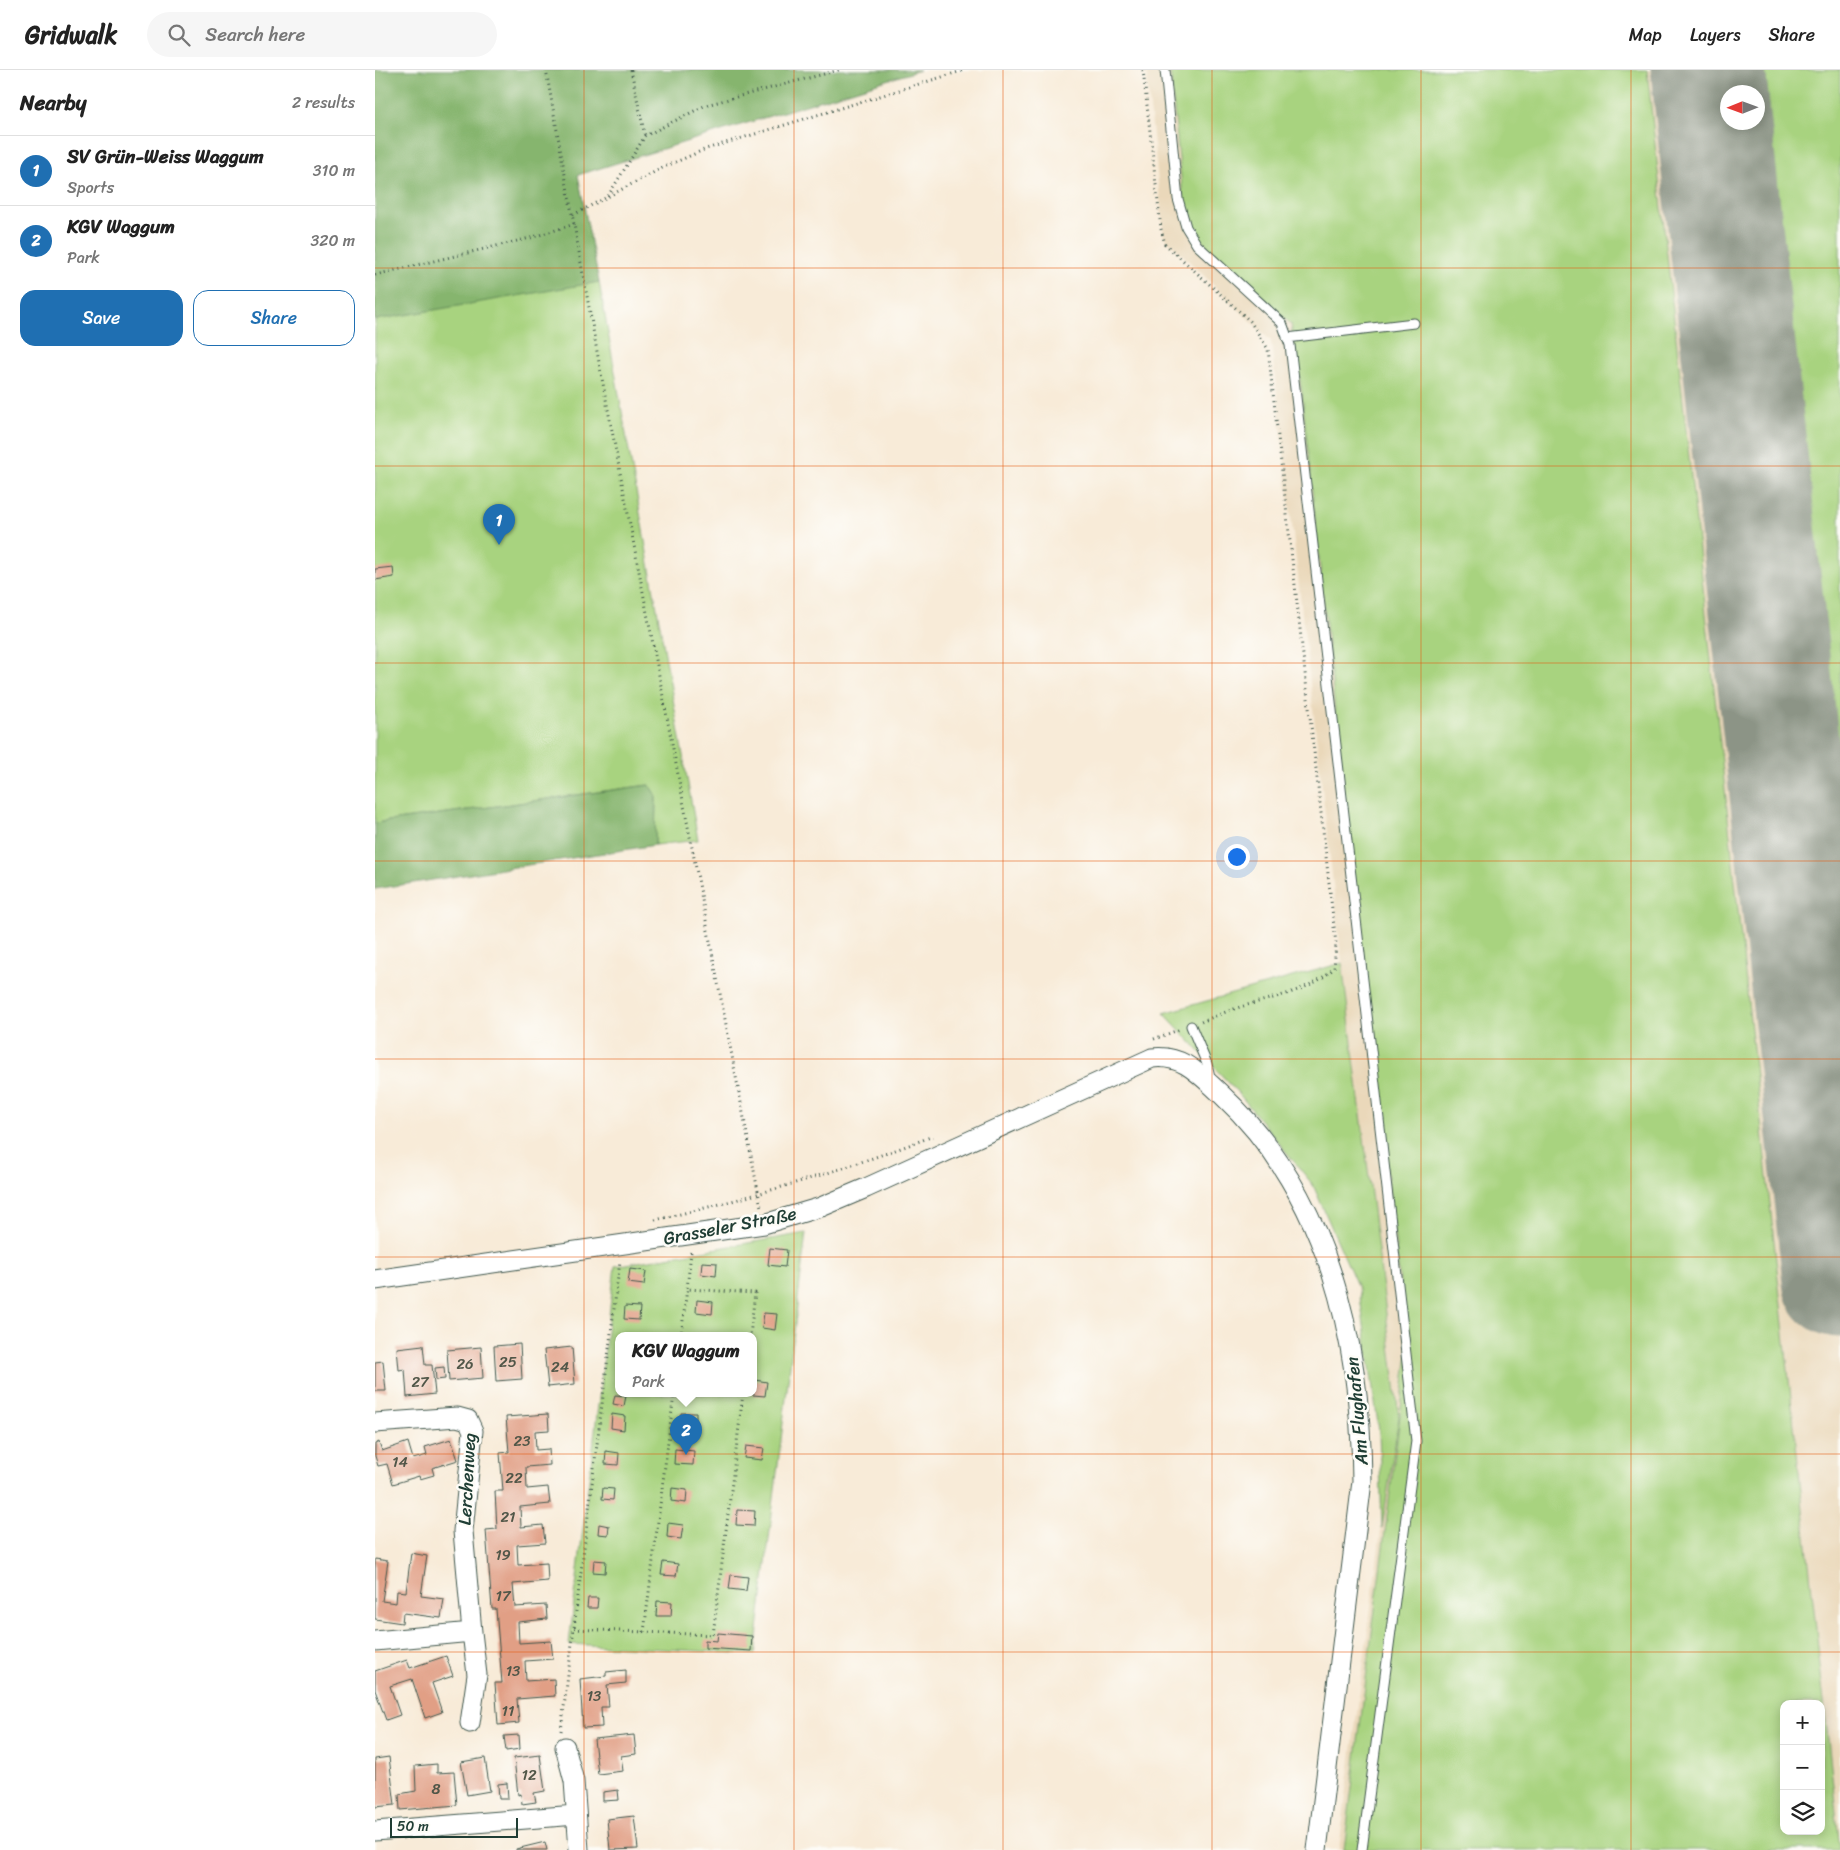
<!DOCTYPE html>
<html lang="en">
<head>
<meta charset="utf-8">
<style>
  :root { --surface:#fff; --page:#f6f6f6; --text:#222; --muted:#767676; --line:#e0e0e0; --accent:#1f6fb2 }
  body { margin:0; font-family:Sriracha,sans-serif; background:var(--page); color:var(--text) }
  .controls { position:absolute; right:15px; bottom:15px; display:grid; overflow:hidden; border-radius:10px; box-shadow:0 2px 12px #0003 }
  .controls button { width:45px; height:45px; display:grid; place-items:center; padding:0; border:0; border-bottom:1px solid var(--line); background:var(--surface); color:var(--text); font:25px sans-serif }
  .compass { position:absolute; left:1345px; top:15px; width:45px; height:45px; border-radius:50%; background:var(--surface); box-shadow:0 2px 12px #0003; rotate:269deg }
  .scale { position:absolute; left:15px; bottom:12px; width:128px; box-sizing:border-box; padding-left:5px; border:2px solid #1f3d34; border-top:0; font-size:14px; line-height:18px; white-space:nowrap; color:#1f3d34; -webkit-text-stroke:4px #fdfcf7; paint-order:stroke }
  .you { position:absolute; left:861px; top:786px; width:18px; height:18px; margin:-12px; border:4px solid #fff; border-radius:50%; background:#1a73e8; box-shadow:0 0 0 8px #1a73e833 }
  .badge { display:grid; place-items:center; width:32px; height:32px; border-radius:50%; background:var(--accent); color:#fff; font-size:16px; font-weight:700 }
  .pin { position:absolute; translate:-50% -41px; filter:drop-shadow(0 1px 2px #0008) }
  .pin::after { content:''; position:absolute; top:26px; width:18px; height:15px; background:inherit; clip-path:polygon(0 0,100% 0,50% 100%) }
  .popup { position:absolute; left:240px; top:1262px; width:142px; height:65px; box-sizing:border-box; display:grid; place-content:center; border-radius:10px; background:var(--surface); filter:drop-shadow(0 1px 4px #0005); font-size:16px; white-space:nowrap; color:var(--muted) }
  .popup b { font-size:19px; color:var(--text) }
  .popup::after { content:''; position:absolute; left:50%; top:100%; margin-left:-10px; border:10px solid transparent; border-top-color:var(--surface) }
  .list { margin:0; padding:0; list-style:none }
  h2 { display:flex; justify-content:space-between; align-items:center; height:65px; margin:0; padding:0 20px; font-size:21px }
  h2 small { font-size:16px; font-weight:400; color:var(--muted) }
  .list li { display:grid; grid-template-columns:32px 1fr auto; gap:15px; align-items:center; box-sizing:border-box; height:70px; padding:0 20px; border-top:1px solid var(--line) }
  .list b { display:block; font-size:19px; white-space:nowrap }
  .list p { margin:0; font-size:16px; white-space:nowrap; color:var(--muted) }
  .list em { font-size:16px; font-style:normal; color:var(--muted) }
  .actions { display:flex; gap:10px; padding:15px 20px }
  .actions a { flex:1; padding:11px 0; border:1px solid var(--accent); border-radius:15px; text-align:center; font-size:18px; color:var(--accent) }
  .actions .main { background:var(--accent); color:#fff }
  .icon { flex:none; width:28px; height:28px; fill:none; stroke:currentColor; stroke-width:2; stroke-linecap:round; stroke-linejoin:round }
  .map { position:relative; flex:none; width:1465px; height:1780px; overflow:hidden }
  header { display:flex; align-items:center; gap:30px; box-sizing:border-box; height:70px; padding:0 25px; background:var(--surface); border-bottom:1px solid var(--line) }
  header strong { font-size:24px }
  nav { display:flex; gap:28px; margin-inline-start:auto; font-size:18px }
  .search { width:350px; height:45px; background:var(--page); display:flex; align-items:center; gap:12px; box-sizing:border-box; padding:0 18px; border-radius:28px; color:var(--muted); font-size:19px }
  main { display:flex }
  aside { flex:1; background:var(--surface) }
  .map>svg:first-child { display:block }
  .built { fill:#ead8ba; fill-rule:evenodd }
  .green { fill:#a8d37f; stroke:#64885a; fill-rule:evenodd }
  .forest { fill:#86b56e; stroke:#527951 }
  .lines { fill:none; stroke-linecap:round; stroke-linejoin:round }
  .runway { stroke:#8c9486; stroke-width:115 }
  .building { fill:#e19f85 }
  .lane-casing { stroke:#40574d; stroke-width:11 }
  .street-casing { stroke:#40574d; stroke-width:21 }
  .path { stroke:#40574d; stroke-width:3; stroke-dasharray:1 4; stroke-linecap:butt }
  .lane { stroke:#fff; stroke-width:9 }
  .street { stroke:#fff; stroke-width:19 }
  .grid { fill:none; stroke:#e8590c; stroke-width:1; stroke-opacity:0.55 }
  .labels { text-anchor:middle; stroke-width:5; stroke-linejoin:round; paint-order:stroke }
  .number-label { font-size:15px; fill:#505648 }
  .street-label { font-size:18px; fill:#1f3d34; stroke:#fdfcf7 }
</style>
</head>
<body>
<header>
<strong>Gridwalk</strong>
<div class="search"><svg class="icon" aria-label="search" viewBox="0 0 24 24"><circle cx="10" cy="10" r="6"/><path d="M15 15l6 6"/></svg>Search here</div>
<nav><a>Map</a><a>Layers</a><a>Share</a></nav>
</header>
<main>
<aside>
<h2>Nearby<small>2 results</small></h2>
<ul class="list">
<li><span class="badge">1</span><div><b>SV Grün-Weiss Waggum</b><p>Sports</p></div><em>310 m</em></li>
<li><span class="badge">2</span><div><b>KGV Waggum</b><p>Park</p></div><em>320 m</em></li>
</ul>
<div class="actions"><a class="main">Save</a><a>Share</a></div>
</aside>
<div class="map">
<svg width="1465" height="1780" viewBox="0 0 1465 1780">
  <rect width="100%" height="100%" fill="#fdfcf7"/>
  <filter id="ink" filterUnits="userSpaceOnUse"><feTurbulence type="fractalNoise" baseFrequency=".02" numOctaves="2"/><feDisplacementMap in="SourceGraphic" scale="10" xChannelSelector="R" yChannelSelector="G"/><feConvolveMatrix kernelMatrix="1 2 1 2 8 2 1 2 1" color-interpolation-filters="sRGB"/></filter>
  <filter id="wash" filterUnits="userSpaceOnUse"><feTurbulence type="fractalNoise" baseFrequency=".0096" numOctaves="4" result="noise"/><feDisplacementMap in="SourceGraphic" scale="20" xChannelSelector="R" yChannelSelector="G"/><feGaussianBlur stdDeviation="1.12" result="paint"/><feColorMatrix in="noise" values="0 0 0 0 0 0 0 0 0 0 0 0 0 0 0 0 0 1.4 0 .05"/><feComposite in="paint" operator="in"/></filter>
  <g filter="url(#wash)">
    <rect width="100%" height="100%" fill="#f8ebd8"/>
    <path class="built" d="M771,0H1465V1780H964L1021,1347L972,936L896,271L789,167ZM1352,22H1382V52H1352ZM1409,1634H1446V1761H1409Z"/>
    <path class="green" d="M795,0H1272L1465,1780H969L1033,1283L968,718L927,324L916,254L839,186L821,163L809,137ZM1409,1634H1446V1761H1409Z
      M1390,0H1465V700Z
      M224,212L323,770L280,775L281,725L273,715L0,753V238Z
      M967,893L1024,1347L1007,1458L1004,1361L984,1220L938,1115L865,1025L789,943Z
      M431,1163L380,1584L194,1574L240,1196ZM244,1266H378V1324H244Z"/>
    <path class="forest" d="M0,0H545L203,105L224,212L0,250Z
      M274,715L281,725L280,775L0,819V753Z"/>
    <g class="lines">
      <path class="runway" d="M1333,0L1465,1210"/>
    </g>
    <g id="blocks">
      <path class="building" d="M18,497L19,507L0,510V499Z
        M395,1178L412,1180L410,1197L393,1195Z
        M327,1192L342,1193L341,1206L326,1204Z
        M255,1199L271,1201L269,1215L253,1213Z
        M322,1230L338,1232L337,1244L321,1242Z
        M250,1236L265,1237L264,1250L249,1249Z
        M389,1243L402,1244L400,1260L387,1258Z
        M145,1274L147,1309L121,1311L119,1276Z
        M48,1275L50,1295H57L60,1324L32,1327L30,1299L24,1300L22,1278Z
        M106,1277L108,1308L74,1311L72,1280Z
        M197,1277L200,1314L173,1317L169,1280Z
        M8,1291L11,1321H0V1292Z
        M69,1297L70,1309L61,1310L60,1298Z
        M380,1310L392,1312L390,1326L378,1325Z
        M240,1325L251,1326L249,1336L238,1334Z
        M306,1343H321V1356L305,1355Z
        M173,1344L174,1360L160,1361L161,1380L174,1379L175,1395L151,1397L152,1419L173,1417L175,1434L145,1437L146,1457L168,1455L170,1473L142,1475L143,1495L172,1493L173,1511L138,1514L140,1537L171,1535L172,1549L143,1552L144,1573L176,1571L178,1589L150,1591L151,1611L179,1609L180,1626L142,1629L144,1653L123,1655L120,1613H127L121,1539H117L111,1460L122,1459L120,1421H128L125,1383L134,1382L131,1347Z
        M237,1344L250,1346L249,1360L236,1358Z
        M76,1369L83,1390L57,1398L59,1405L45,1409L44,1406L18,1414L12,1394L3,1396L0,1386V1374L4,1372L7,1381L33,1372L38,1389L52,1385L50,1377Z
        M371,1376L389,1378L387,1390L369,1388Z
        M300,1379L319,1381L318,1395L299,1394Z
        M231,1381L244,1383L243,1395L230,1394Z
        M228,1418L239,1419L238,1430L227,1429Z
        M297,1418L312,1420L311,1433L296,1431Z
        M362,1440L380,1441L379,1456L361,1455Z
        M293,1453L308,1455L306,1469L292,1467Z
        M224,1454L234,1456L233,1465L223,1464Z
        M36,1483L52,1486L46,1526L69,1529L66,1548L28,1543L27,1553L0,1549V1489L13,1491L7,1531L21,1533L22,1521L31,1522Z
        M219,1490L231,1491L230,1503L218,1502Z
        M288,1492L303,1494L301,1506L286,1505Z
        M356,1505L373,1507L371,1521L354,1519Z
        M213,1528H223L222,1538H212Z
        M282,1531L297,1532L296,1546H281Z
        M343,1563L377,1566L376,1581L330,1578V1570L342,1571Z
        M71,1586L78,1606L57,1613L67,1642L50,1648L37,1609L15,1616L25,1645L11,1650L0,1620V1601L32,1590L35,1598Z
        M251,1600V1613L232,1615L234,1637H226L227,1657L208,1658L205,1609L231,1606V1602Z
        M144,1665L145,1679L131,1681L129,1666Z
        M259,1665L261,1684L246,1686L248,1701L223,1704L219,1669Z
        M165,1685L170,1721L159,1723L161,1732L147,1734L146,1724L143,1725L139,1688Z
        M14,1687L20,1735L0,1737V1689Z
        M110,1688L115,1721L92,1725L86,1692Z
        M62,1694V1703L79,1702L82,1735L25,1740L24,1724L41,1721L40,1696Z
        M132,1713L133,1729H124L123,1714Z
        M243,1720L244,1730L228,1731V1722Z
        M259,1746L263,1779L235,1780L232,1749Z
        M170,1772L172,1780H141V1779Z"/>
    </g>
  </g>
  <g filter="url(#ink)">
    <use href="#blocks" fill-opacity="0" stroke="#40574d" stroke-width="1"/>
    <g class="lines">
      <g class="lane-casing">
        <path id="lane" d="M790,0L803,129L811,157L822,175L907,253L915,275L1041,1371L987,1780
          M912,268L1039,253
          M816,956L832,994L836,1011"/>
      </g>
      <g class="street-casing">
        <path id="street" d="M0,1210L389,1154L446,1137L491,1118L777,988C808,984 825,1005 847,1025C953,1124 986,1271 987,1411L942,1780
          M0,1353L82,1347L93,1350L98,1361L88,1461L97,1562L0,1571
          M95,1653L102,1605L97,1562
          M190,1677L199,1711L204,1780
          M0,1761L201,1745"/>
      </g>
      <path class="path" d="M171,0L225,298L386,1137
        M256,0L270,66
        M768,0L786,159L790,174L875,251L893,279L961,874L959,898C935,922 894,928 862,938C850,942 838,947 826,952
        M233,126L270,66L331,35L464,0
        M198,145L289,97L331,79L590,0
        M0,205L155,168L200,154
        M779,969L806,959
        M280,1150C375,1128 467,1101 558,1066
        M316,1182L312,1219L380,1223L375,1266
        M306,1266L312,1219
        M199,1559L338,1565L368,1324
        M269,1562L299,1324
        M186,1661L245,1191"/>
      <use href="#lane" class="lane"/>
      <use href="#street" class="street"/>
    </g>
  </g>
  <path class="grid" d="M209,0V1780M419,0V1780M628,0V1780M837,0V1780M1046,0V1780M1256,0V1780M0,198H1465M0,396H1465M0,593H1465M0,791H1465M0,989H1465M0,1187H1465M0,1384H1465M0,1582H1465"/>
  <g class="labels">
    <g class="number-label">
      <text x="133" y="1297">25</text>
      <text x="90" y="1299">26</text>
      <text x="185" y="1302">24</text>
      <text x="45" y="1317">27</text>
      <text x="147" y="1376">23</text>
      <text x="25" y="1397">14</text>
      <text x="139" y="1413">22</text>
      <text x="133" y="1452">21</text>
      <text x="128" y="1490">19</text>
      <text x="128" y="1531">17</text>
      <text x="138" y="1606">13</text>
      <text x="219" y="1631">13</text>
      <text x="133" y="1646">11</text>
      <text x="154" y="1710">12</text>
      <text x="61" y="1724">8</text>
    </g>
    <g class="street-label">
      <text transform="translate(355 1156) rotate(-11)" y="6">Grasseler Straße</text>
      <text transform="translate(982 1341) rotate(-95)" y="6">Am Flughafen</text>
      <text transform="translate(92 1409) rotate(-87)" y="6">Lerchenweg</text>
    </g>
  </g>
</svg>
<div class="controls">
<button>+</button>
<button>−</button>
<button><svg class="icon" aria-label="layers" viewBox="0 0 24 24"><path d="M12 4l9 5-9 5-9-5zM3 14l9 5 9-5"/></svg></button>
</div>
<svg class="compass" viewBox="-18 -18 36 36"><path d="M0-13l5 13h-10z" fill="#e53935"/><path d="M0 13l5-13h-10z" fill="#767676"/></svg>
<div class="scale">50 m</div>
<div class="you"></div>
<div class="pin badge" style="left:124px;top:475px">1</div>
<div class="pin badge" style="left:311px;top:1385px">2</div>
<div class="popup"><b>KGV Waggum</b>Park</div>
</div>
</main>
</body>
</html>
